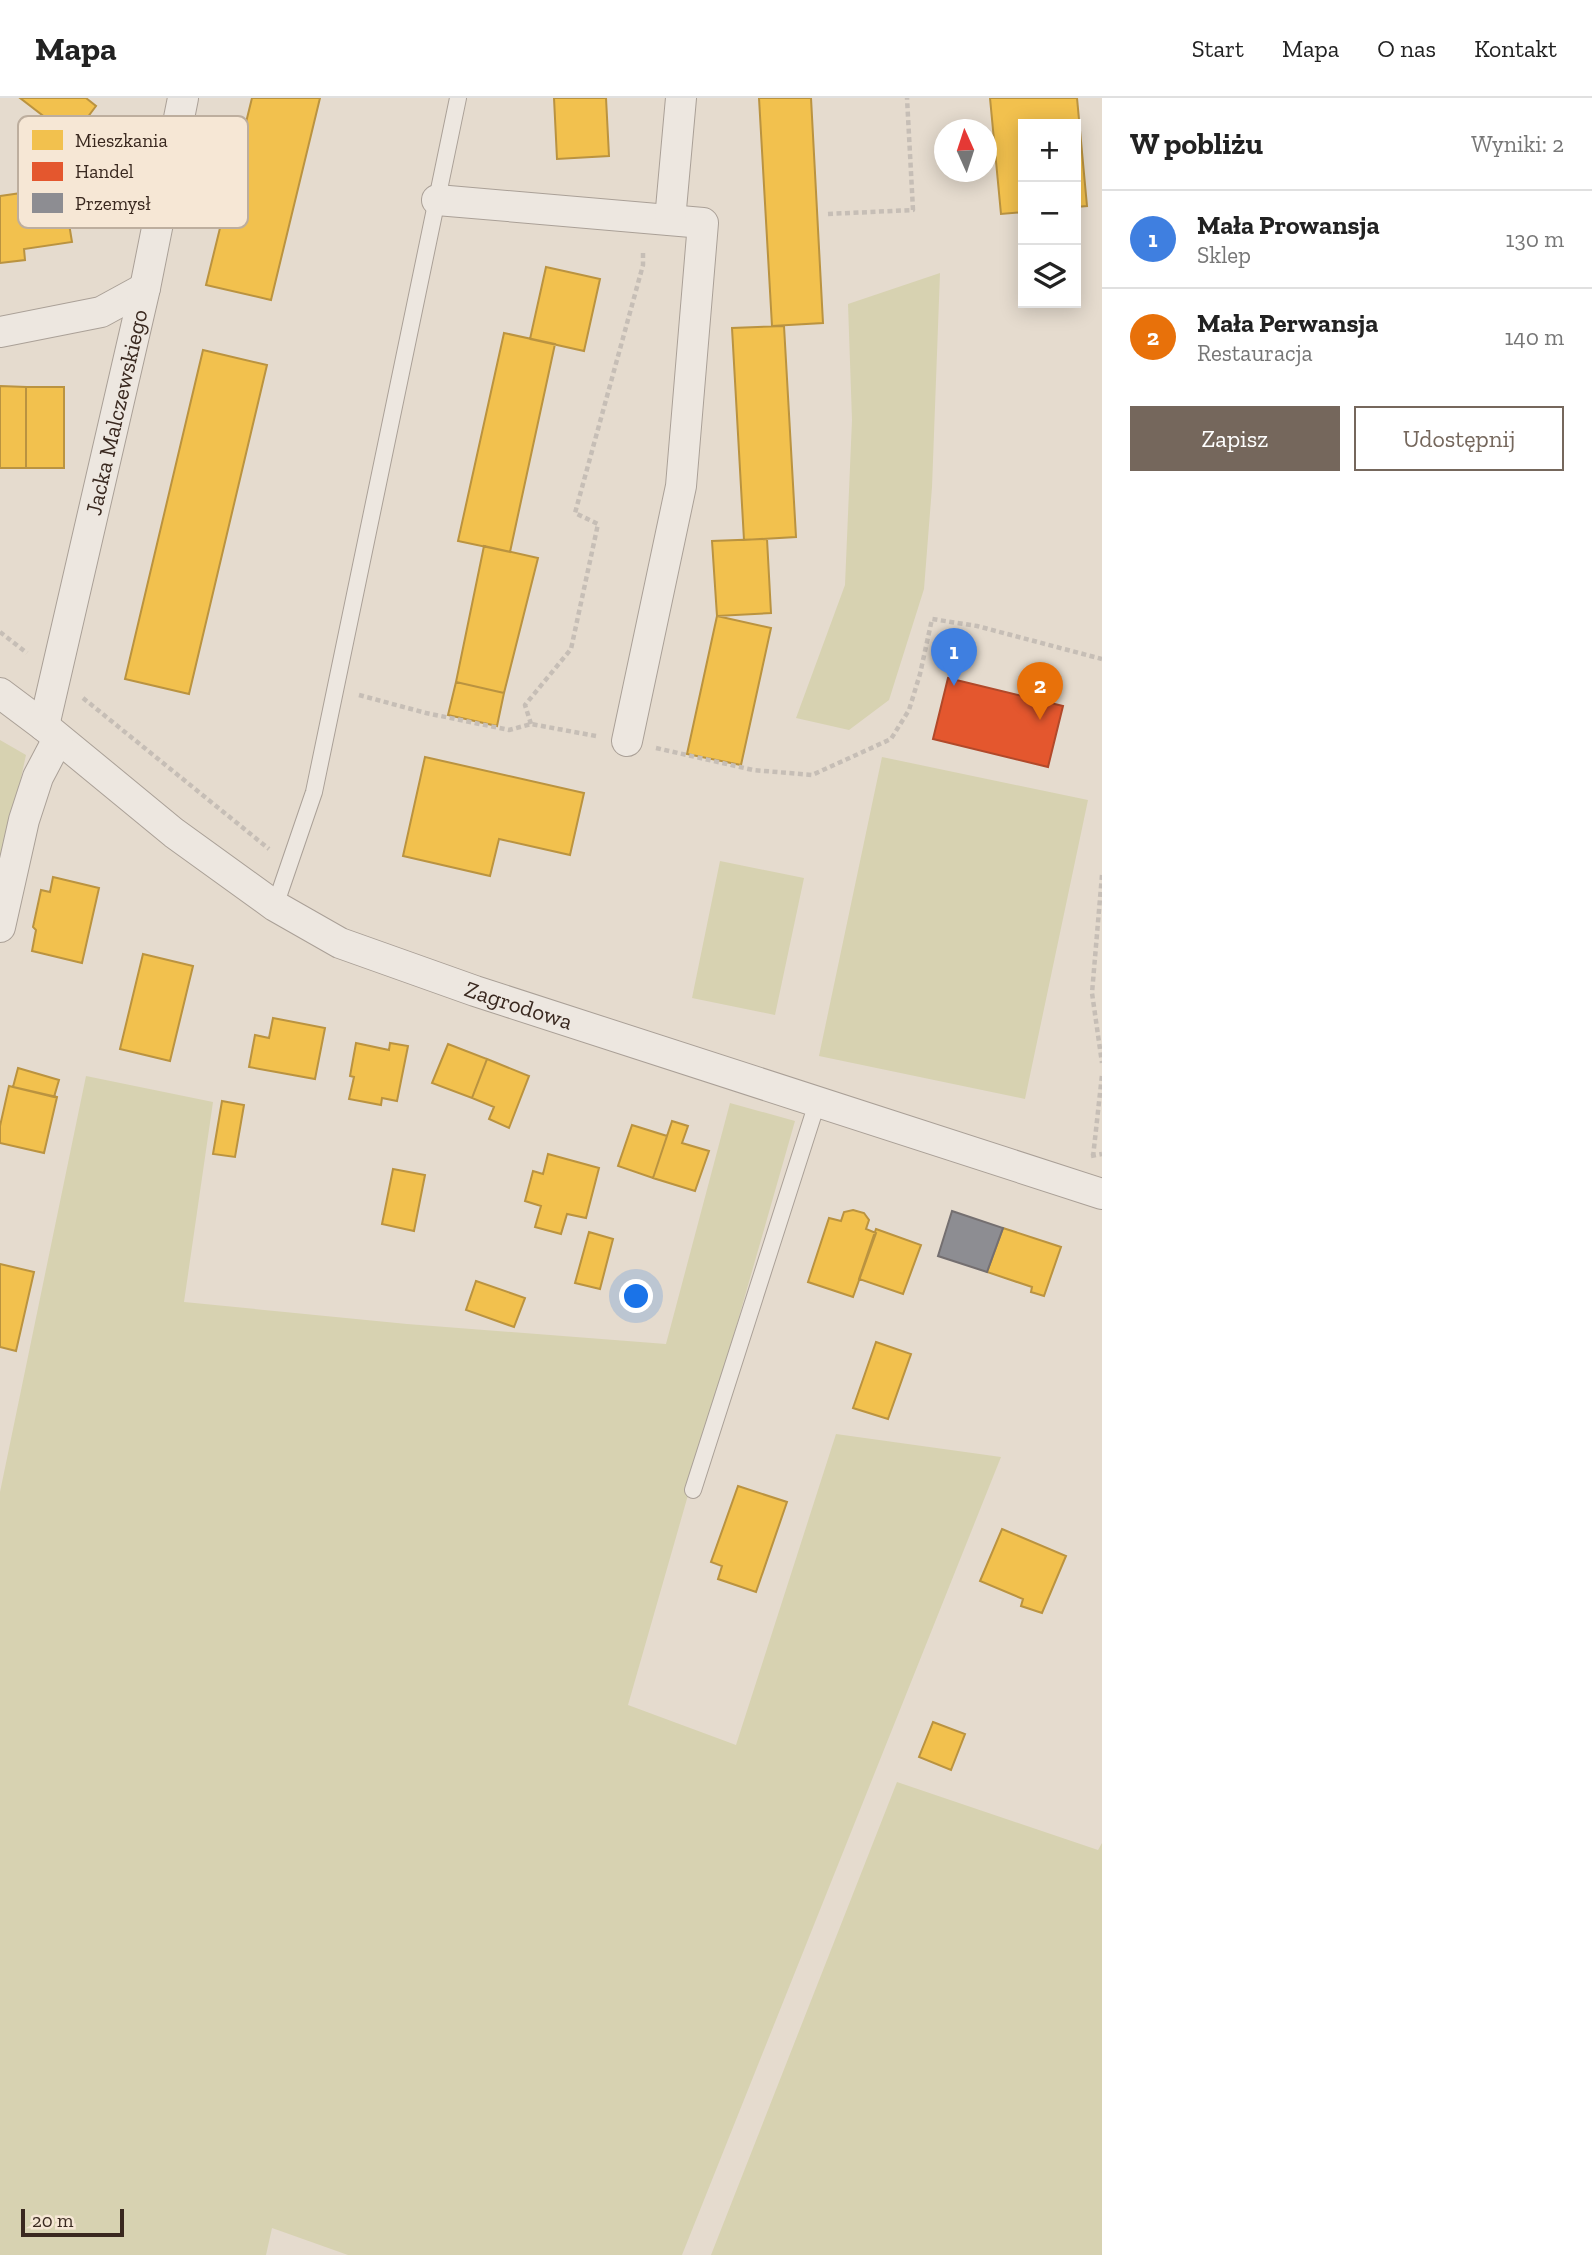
<!DOCTYPE html>
<html lang="pl">
<head>
<meta charset="utf-8">
<style>
  :root { --surface:#fff; --page:#f6f6f6; --text:#222; --muted:#767676; --line:#e0e0e0; --accent:#75675c }
  body { margin:0; font-family:"Zilla Slab",serif; background:var(--page); color:var(--text) }
  .controls { position:absolute; right:21px; top:21px; display:grid; overflow:hidden; border-radius:0px; box-shadow:0 4px 18px #0003 }
  .controls button { width:63px; height:63px; display:grid; place-items:center; padding:0; border:0; border-bottom:2px solid var(--line); background:var(--surface); color:var(--text); font:35px sans-serif }
  .compass { position:absolute; left:934px; top:21px; width:63px; height:63px; border-radius:50%; background:var(--surface); box-shadow:0 4px 18px #0003; rotate:357deg }
  .scale { position:absolute; left:21px; bottom:18px; width:103px; box-sizing:border-box; padding-left:7px; border:4px solid #39281f; border-top:0; font-size:19px; line-height:24px; white-space:nowrap; color:#39281f; -webkit-text-stroke:5px #f6e7d5; paint-order:stroke }
  .you { position:absolute; left:637px; top:1199px; width:24px; height:24px; margin:-18px; border:5px solid #fff; border-radius:50%; background:#1a73e8; box-shadow:0 0 0 10px #1a73e833 }
  .badge { display:grid; place-items:center; width:46px; height:46px; border-radius:50%; background:var(--accent); color:#fff; font-size:23px; font-weight:700 }
  .pin { position:absolute; translate:-50% -58px; filter:drop-shadow(0 2px 4px #0008) }
  .pin::after { content:''; position:absolute; top:37px; width:24px; height:21px; background:inherit; clip-path:polygon(0 0,100% 0,50% 100%) }
  .list { margin:0; padding:0; list-style:none }
  h2 { display:flex; justify-content:space-between; align-items:center; height:91px; margin:0; padding:0 28px; font-size:30px }
  h2 small { font-size:23px; font-weight:400; color:var(--muted) }
  .list li { display:grid; grid-template-columns:46px 1fr auto; gap:21px; align-items:center; box-sizing:border-box; height:98px; padding:0 28px; border-top:2px solid var(--line) }
  .list b { display:block; font-size:26px; white-space:nowrap }
  .list p { margin:0; font-size:23px; white-space:nowrap; color:var(--muted) }
  .list em { font-size:23px; font-style:normal; color:var(--muted) }
  .actions { display:flex; gap:14px; padding:21px 28px }
  .actions a { flex:1; padding:16px 0; border:2px solid var(--accent); border-radius:0px; text-align:center; font-size:24px; color:var(--accent) }
  .actions .main { background:var(--accent); color:#fff }
  .icon { flex:none; width:38px; height:38px; fill:none; stroke:currentColor; stroke-width:2; stroke-linecap:round; stroke-linejoin:round }
  .map { position:relative; flex:none; width:1102px; height:2157px; overflow:hidden }
  header { display:flex; align-items:center; gap:42px; box-sizing:border-box; height:98px; padding:0 35px; background:var(--surface); border-bottom:2px solid var(--line) }
  header strong { font-size:33px }
  nav { display:flex; gap:38px; margin-inline-start:auto; font-size:24px }
  main { display:flex }
  aside { flex:1; background:var(--surface) }
  .map>svg:first-child { display:block }
  .green { fill:#d7d2b1 }
  .homes { fill:#f2c14e; stroke:#ba9340; stroke-width:2 }
  .shops { fill:#e4572e; stroke:#b1492a; stroke-width:2 }
  .industry { fill:#8d8d92; stroke:#746f70; stroke-width:2 }
  .lines { fill:none; stroke-linecap:round; stroke-linejoin:round }
  .service-casing { stroke:#aaa097; stroke-width:18 }
  .minor-casing { stroke:#aaa097; stroke-width:32 }
  .path { stroke:#c6beb6; stroke-width:4.5; stroke-dasharray:5 3.5; stroke-linecap:butt }
  .service { stroke:#ede7e0; stroke-width:16 }
  .minor { stroke:#ede7e0; stroke-width:30 }
  .labels { text-anchor:middle; stroke-width:7; stroke-linejoin:round; paint-order:stroke }
  .street-label { font-size:23px; fill:#39281f; stroke:#f6e7d5 }
  .key { fill:#f6e7d5; stroke:#bdae9e; stroke-width:2 }
  .key-label { font-size:19px; fill:#39281f }
</style>
</head>
<body>
<header>
<strong>Mapa</strong>
<nav><a>Start</a><a>Mapa</a><a>O nas</a><a>Kontakt</a></nav>
</header>
<main>
<div class="map">
<svg width="1102" height="2157" viewBox="0 0 1102 2157">
  <rect width="100%" height="100%" fill="#e5dbce"/>
  <path class="green" d="M940,175L932,389L924,491L889,602L849,632L796,620L845,487L852,322L848,206Z
    M0,642L26,657L0,775Z
    M882,659L1088,702L1025,1001L819,958Z
    M720,763L804,780L775,917L692,900Z
    M86,978L213,1004L184,1204L407,1226L666,1246L730,1005L795,1023L628,1607L736,1647L836,1336L1001,1359L682,2157H348L272,2130L266,2157H0V1394Z
    M897,1684L1098,1752L1102,1745V2157H711Z"/>
  <path class="homes" d="M20,0H86L96,8L72,40Z
    M252,0H320L271,202L206,187Z
    M554,0H606L609,58L557,61Z
    M759,0H811L823,225L772,228Z
    M990,0H1077L1087,108L1076,109V26H1023V114L1001,116Z
    M63,89L72,144L24,151L25,162L0,165V98Z
    M546,169L600,181L584,253L530,241Z
    M784,228L796,439L744,442L732,230Z
    M504,235L555,246L510,454L458,443Z
    M203,252L267,267L189,596L125,581Z
    M0,288L26,289V370H0Z
    M26,289H64V370H26Z
    M767,441L771,515L717,518L712,443Z
    M484,448L538,460L504,595L456,584Z
    M717,518L771,530L741,667L687,656Z
    M456,584L504,595L497,628L448,617Z
    M425,659L584,695L570,757L499,741L490,778L403,758Z
    M53,779L99,790L82,865L32,853L36,832L33,829L41,792L50,794Z
    M143,856L193,868L170,963L120,951Z
    M273,920L325,930L315,981L249,969L255,937L269,940Z
    M356,945L389,952L390,945L408,948L397,1003L382,1000L381,1007L349,1001L354,979L350,978Z
    M448,946L487,961L472,1000L432,985Z
    M487,961L529,978L509,1030L489,1021L494,1009L472,1000Z
    M18,970L59,982L54,999L13,989Z
    M9,988L57,999L44,1055L0,1045V1028Z
    M222,1003L244,1007L235,1059L213,1056Z
    M672,1023L688,1028L682,1045L709,1053L695,1093L653,1080Z
    M632,1027L667,1038L653,1080L618,1068Z
    M548,1056L599,1070L586,1120L567,1116L561,1136L535,1129L541,1108L525,1103L533,1073L543,1076Z
    M393,1071L425,1077L414,1133L382,1126Z
    M853,1112L864,1115L869,1122L866,1131L876,1135L853,1199L808,1184L829,1120L841,1123L844,1114Z
    M1003,1130L1061,1149L1044,1198L1031,1194L1032,1189L987,1174Z
    M876,1131L921,1147L903,1196L859,1181Z
    M589,1134L613,1141L600,1191L575,1185Z
    M0,1166L34,1174L16,1253L0,1249Z
    M476,1183L525,1200L514,1229L466,1212Z
    M876,1244L911,1256L888,1321L853,1310Z
    M738,1388L787,1404L756,1494L718,1481L722,1468L711,1464Z
    M1002,1431L1066,1458L1042,1515L1021,1508L1023,1501L980,1483Z
    M933,1624L965,1636L951,1672L919,1659Z"/>
  <path class="shops" d="M948,580L1063,608L1048,669L933,641Z"/>
  <path class="industry" d="M952,1113L1003,1130L987,1174L938,1158Z"/>
  <g class="lines">
    <g class="service-casing">
      <path id="service" d="M275,808L314,694L458,0
        M693,1392L817,1005"/>
    </g>
    <g class="minor-casing">
      <g id="minor">
        <path d="M437,102L703,125L681,388L627,643"/>
        <path d="M670,122L681,0"/>
        <path d="M0,234L101,214L145,190"/>
        <path id="s1" d="M0,595L44,628L174,735L275,808L340,845L475,893L1102,1096"/>
        <path id="s2" d="M44,628L145,190L183,0"/>
        <path d="M0,829L24,722L38,679L58,641"/>
      </g>
    </g>
    <path class="path" d="M828,116L913,112L907,0
      M0,534L27,555
      M359,597L426,615L509,632L531,626L596,638
      M83,600L269,751
      M531,626L525,607L571,551L598,426L575,415L643,167V152
      M656,650L753,672L812,677L856,657L891,641L909,612L920,576L932,521L977,528L1102,561
      M1102,777L1092,895L1102,965
      M1091,1058L1102,1056
      M1093,1059L1102,977"/>
    <use href="#service" class="service"/>
    <use href="#minor" class="minor"/>
  </g>
  <g class="labels">
    <g class="street-label">
      <text dy="8" stroke="none"><textPath href="#s2" startOffset="322">Jacka Malczewskiego</textPath></text>
      <text dy="8" stroke="none"><textPath href="#s1" startOffset="612">Zagrodowa</textPath></text>
    </g>
  </g>
  <rect x="18" y="18" width="230" height="112" rx="10" class="key"/>
  <rect x="32" y="32" width="31" height="20" fill="#f2c14e"/>
  <rect x="32" y="64" width="31" height="19" fill="#e4572e"/>
  <rect x="32" y="95" width="31" height="20" fill="#8d8d92"/>
  <g class="key-label">
    <text x="75" y="49">Mieszkania</text>
    <text x="75" y="80">Handel</text>
    <text x="75" y="112">Przemysł</text>
  </g>
</svg>
<div class="controls">
<button>+</button>
<button>−</button>
<button><svg class="icon" aria-label="layers" viewBox="0 0 24 24"><path d="M12 4l9 5-9 5-9-5zM3 14l9 5 9-5"/></svg></button>
</div>
<svg class="compass" viewBox="-18 -18 36 36"><path d="M0-13l5 13h-10z" fill="#e53935"/><path d="M0 13l5-13h-10z" fill="#767676"/></svg>
<div class="scale">20 m</div>
<div class="you"></div>
<div class="pin badge" style="left:954px;top:588px;background:#3f7fe0">1</div>
<div class="pin badge" style="left:1040px;top:622px;background:#e8710a">2</div>
</div>
<aside>
<h2>W pobliżu<small>Wyniki: 2</small></h2>
<ul class="list">
<li><span class="badge" style="background:#3f7fe0">1</span><div><b>Mała Prowansja</b><p>Sklep</p></div><em>130 m</em></li>
<li><span class="badge" style="background:#e8710a">2</span><div><b>Mała Perwansja</b><p>Restauracja</p></div><em>140 m</em></li>
</ul>
<div class="actions"><a class="main">Zapisz</a><a>Udostępnij</a></div>
</aside>
</main>
</body>
</html>
